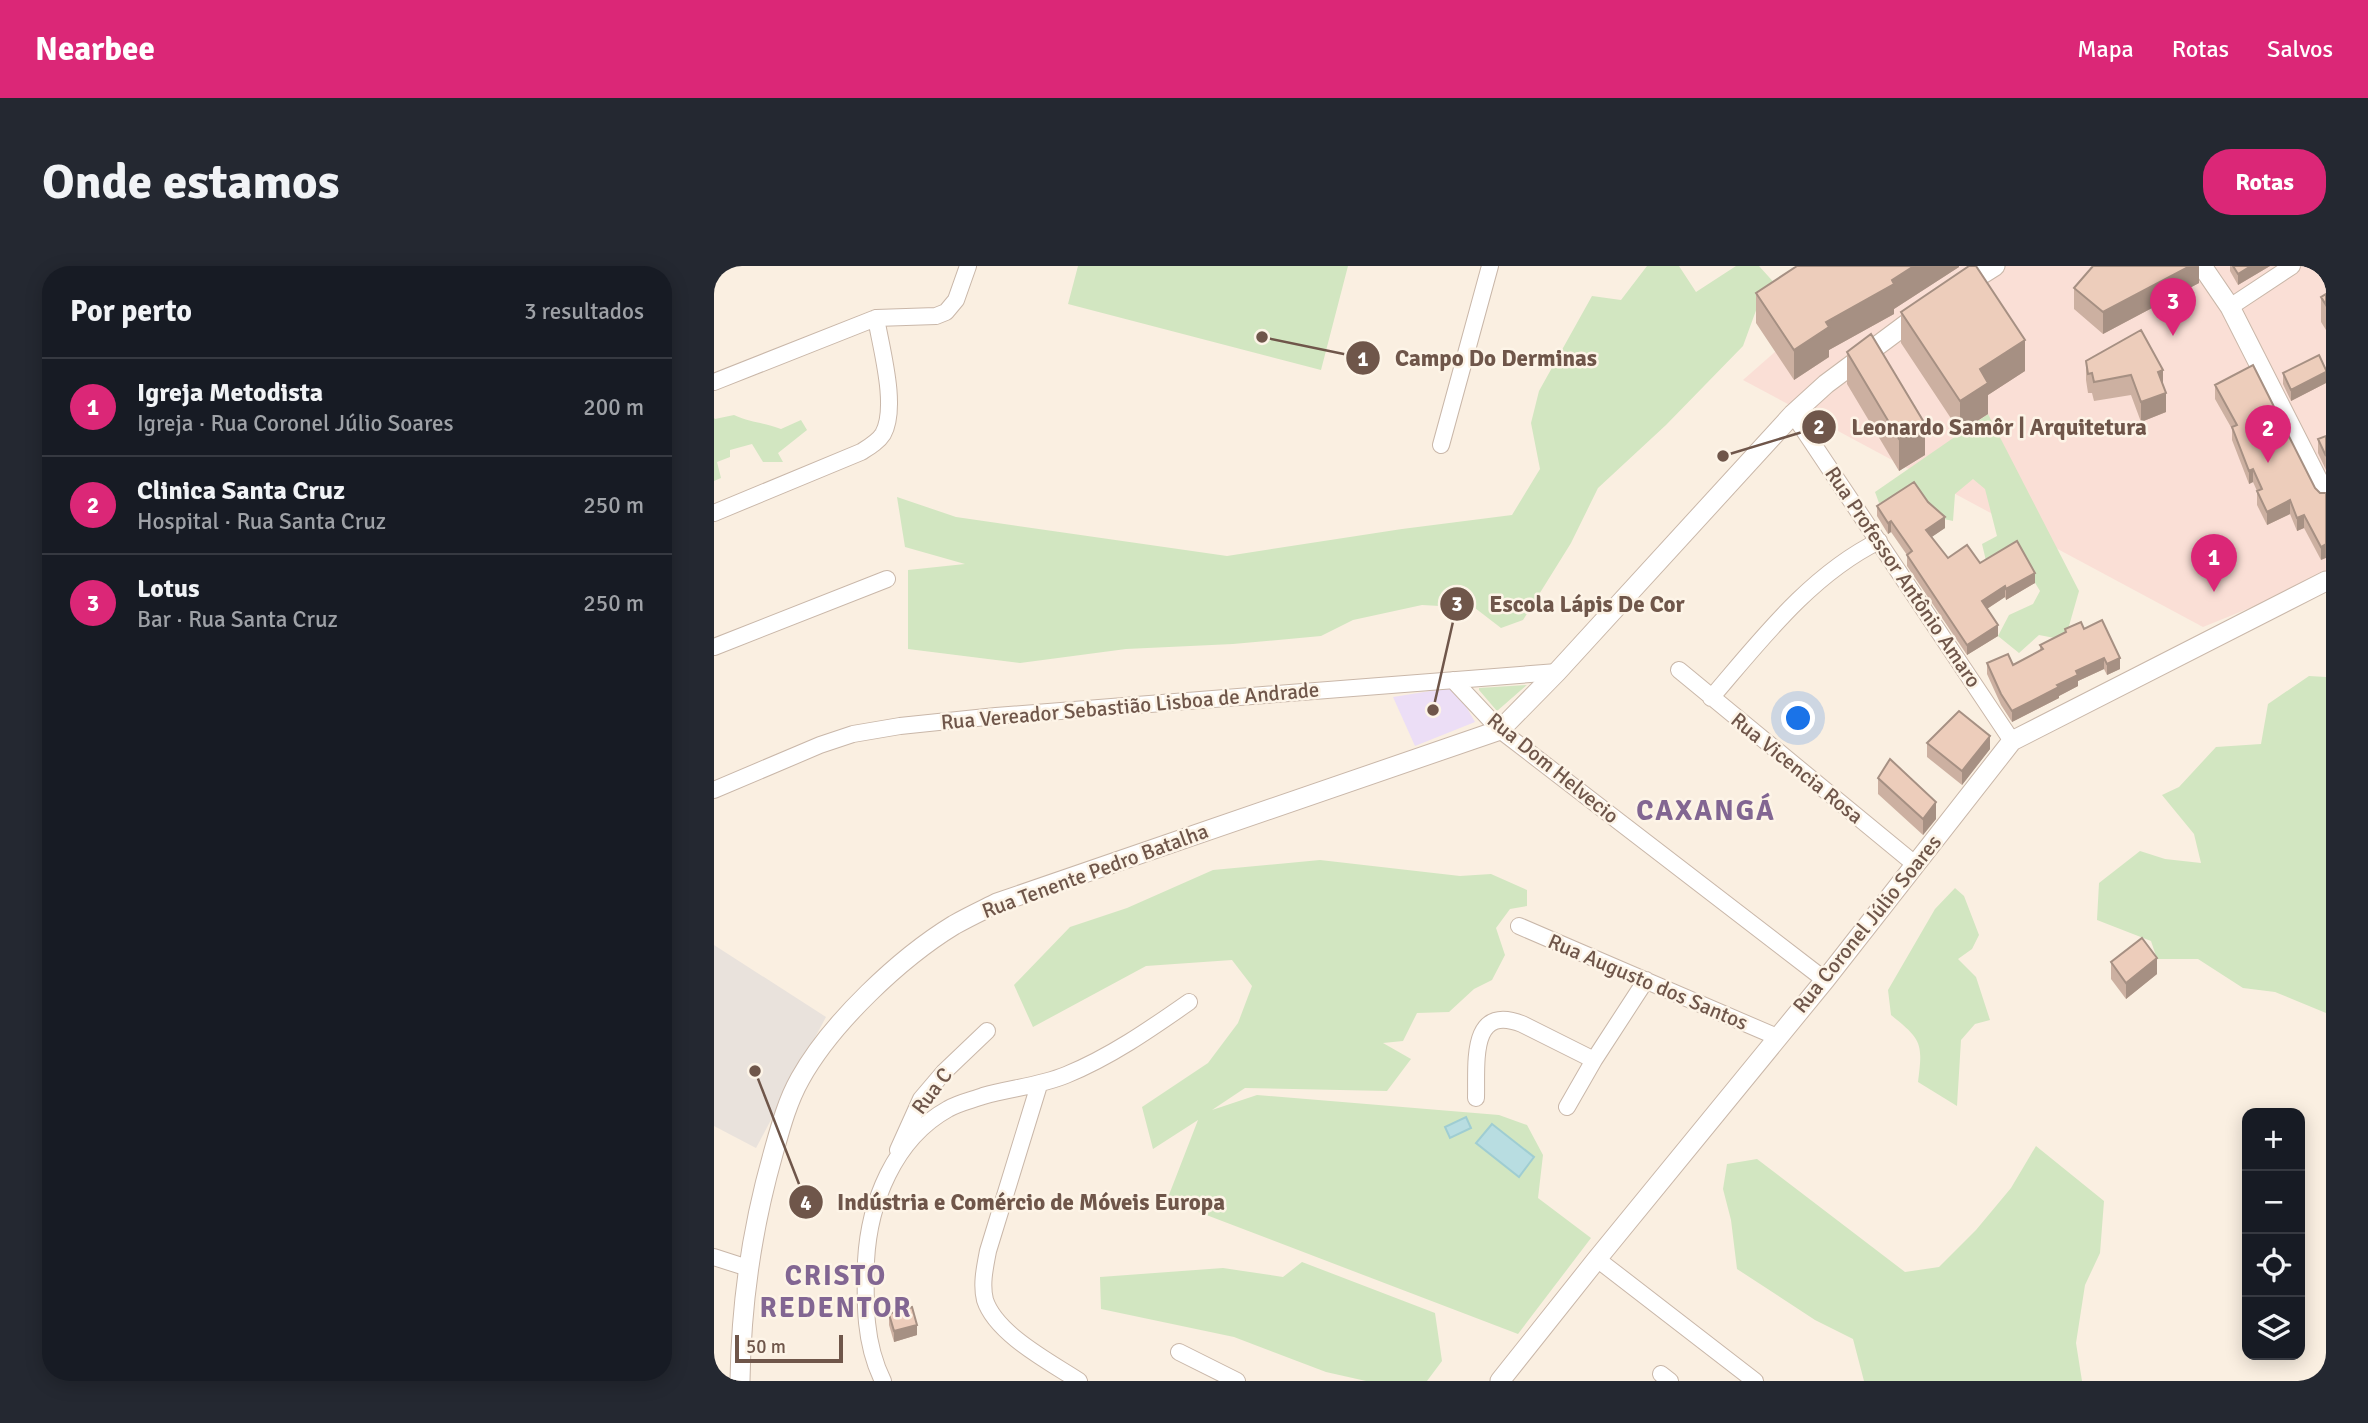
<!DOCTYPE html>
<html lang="pt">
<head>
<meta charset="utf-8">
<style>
  :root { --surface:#171b24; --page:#242831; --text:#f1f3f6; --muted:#9ea1a6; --line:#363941; --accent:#db2777 }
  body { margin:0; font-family:Signika,sans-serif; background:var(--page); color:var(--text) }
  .controls { position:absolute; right:21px; bottom:21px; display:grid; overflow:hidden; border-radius:14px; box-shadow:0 4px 18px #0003 }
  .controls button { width:63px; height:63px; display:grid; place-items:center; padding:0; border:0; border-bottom:2px solid var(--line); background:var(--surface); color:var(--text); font:35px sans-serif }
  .scale { position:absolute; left:21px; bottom:18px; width:108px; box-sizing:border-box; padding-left:7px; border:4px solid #6f564a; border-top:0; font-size:19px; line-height:24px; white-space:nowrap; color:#6f564a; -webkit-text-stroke:5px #fdf4e7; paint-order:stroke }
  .you { position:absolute; left:1085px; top:453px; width:24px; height:24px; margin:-18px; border:5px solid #fff; border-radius:50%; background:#1a73e8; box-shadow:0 0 0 10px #1a73e833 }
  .badge { display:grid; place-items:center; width:46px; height:46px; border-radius:50%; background:var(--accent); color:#fff; font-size:23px; font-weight:700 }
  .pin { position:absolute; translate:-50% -58px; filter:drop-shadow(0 2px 4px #0008) }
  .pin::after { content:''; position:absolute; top:37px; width:24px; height:21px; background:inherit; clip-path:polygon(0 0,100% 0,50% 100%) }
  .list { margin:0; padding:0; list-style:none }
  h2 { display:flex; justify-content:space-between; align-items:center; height:91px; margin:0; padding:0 28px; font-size:30px }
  h2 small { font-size:23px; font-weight:400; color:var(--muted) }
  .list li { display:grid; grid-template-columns:46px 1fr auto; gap:21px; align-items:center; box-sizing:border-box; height:98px; padding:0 28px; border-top:2px solid var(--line) }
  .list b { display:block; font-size:26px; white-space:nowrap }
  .list p { margin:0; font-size:23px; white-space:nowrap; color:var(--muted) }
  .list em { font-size:23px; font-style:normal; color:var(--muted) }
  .icon { flex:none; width:38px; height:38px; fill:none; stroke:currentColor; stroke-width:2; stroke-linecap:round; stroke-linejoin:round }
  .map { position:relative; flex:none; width:1612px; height:1115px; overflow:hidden; border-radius:28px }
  header { display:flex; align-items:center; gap:42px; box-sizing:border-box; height:98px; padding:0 35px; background:var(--accent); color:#fff }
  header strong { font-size:33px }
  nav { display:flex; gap:38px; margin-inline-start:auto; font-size:24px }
  .intro { display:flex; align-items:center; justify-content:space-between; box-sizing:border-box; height:168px; padding:0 42px }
  h1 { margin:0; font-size:49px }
  .button { padding:18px 32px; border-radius:28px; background:var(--accent); color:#fff; font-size:24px; font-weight:700 }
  main { display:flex; gap:42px; padding:0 42px }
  aside { flex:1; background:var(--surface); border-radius:28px; box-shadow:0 4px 18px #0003 }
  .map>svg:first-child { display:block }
  .commercial { fill:#fadfd6 }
  .industrial { fill:#e9e2dc }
  .education { fill:#ecdef6 }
  .green { fill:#d2e6c1 }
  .water { fill:#b8dde1; stroke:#9fcdd2; stroke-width:2 }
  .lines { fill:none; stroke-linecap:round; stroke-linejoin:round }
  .minor-casing { stroke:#c9b7a9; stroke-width:18 }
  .tertiary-casing { stroke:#c9b7a9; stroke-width:21 }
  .minor { stroke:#fff; stroke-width:16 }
  .tertiary { stroke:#fff; stroke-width:19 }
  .wall { fill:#ccb0a1 }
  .shaded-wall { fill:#a69083 }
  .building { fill:#edcdbb; stroke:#a69083; stroke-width:2 }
  .labels { text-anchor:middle; stroke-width:5; stroke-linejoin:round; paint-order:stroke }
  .street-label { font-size:21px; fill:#6f564a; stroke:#fdf4e7 }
  .district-label { font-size:28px; font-weight:bold; letter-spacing:2px; fill:#826692; stroke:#fdf4e7 }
  .leader { fill:none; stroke:#6f564a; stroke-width:2.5 }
  .callout-dot { fill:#6f564a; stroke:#fdf4e7; stroke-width:2.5 }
  .mark-label { font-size:21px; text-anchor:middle; font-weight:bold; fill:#fff }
  .callout-label { font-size:23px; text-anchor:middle; font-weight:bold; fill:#6f564a; stroke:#fdf4e7; stroke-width:5; stroke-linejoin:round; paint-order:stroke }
</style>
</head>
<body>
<header>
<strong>Nearbee</strong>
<nav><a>Mapa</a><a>Rotas</a><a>Salvos</a></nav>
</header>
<div class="intro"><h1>Onde estamos</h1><a class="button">Rotas</a></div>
<main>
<aside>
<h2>Por perto<small>3 resultados</small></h2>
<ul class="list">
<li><span class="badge">1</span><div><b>Igreja Metodista</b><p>Igreja · Rua Coronel Júlio Soares</p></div><em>200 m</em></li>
<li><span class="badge">2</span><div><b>Clinica Santa Cruz</b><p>Hospital · Rua Santa Cruz</p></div><em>250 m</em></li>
<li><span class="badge">3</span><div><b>Lotus</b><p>Bar · Rua Santa Cruz</p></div><em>250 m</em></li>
</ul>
</aside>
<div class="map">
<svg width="1612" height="1115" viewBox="0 0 1612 1115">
  <rect width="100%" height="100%" fill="#faefe1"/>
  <path class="commercial" d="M1159,0H1612V311L1489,361L1029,114Z"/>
  <path class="industrial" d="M0,679L112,751L42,882L0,860Z"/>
  <path class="education" d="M741,421L761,456L701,480L679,431Z"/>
  <path class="green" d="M364,0H634L607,104L354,38Z
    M933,0H965L982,26L1022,0H1045L1072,30L1044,39L1029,80L952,159L884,222L857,277L809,354L787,362L761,342L708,339L639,354L607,370L519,378L412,383L306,397L194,383V304L251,298L191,281L183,231L242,251L513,290L688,263L798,249L826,203L817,157L825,125L878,30L907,34Z
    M1274,148L1365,325L1351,374L1325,369L1305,387L1284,370L1295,349L1319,338L1326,325L1303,287L1274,303L1268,278L1283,270L1271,223L1259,213L1241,228L1239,255L1216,250L1200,227L1165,237L1161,226Z
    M20,149C37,157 49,156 67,163L87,154L93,164L64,187L69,196H49L38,178L16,184V191L3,196L7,212L0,215V152L1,153Z
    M1595,410L1612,411V747L1561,726L1529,722L1484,693H1443L1437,675L1383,654L1385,617L1426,585L1451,593L1487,597L1480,568L1448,529L1465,521L1502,481L1547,478L1554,438Z
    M813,419L783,445L765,424V422Z
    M606,594L746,610L777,608L813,624V640L796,643L782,662L791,689L778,714L760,723L735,746L703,747L689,775L669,777L697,793L673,825L531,822L498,844L543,829L785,849L813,859L829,889L824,932L877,972L804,1068L453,934L484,854L439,883L428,841L494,797L524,757L538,720L518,694L432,700L319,761L300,719L356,661L413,642L499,604Z
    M1241,622L1250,630L1265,669L1258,683L1244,693L1262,711L1276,754L1261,758L1247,774L1243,840L1204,816C1209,777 1208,774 1177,749L1174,724L1221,643Z
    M1322,880L1390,935L1386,987L1371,1019L1362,1077L1368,1115H1150L1139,1073L1101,1054L1023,1003L1017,954L1009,923L1013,898L1043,893L1191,1006L1225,1001L1262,964L1297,922Z
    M588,996L721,1047L728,1095L713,1115H652L612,1106L520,1071L387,1043L386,1011L509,1002L569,1011Z"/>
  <path class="water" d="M752,851L757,862L736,872L731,861Z
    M778,858L820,891L805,911L762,877Z"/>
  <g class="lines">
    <g class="minor-casing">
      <path id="minor" d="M1516,41L1578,0
        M0,116L162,52L222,50L232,46L242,34L254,0
        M1079,148L1298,475
        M727,179L776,0
        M0,247L147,186C155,181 164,176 169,168C184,141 167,82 162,52
        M0,381L173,313
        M965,404L1202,599
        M739,414L786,464L1111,714
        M997,432C1046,375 1096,309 1165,275
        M0,524L106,479L139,468L186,460L282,450L843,406
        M805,660L1063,771
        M325,819L274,985C271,1001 267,1018 271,1034C282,1068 336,1096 365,1115
        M762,832C763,798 755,737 808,758L880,794
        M853,841L880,794L932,714
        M184,884L207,833L230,806L273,765
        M0,991L34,1002
        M883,993L1041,1115
        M465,1086L523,1115
        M947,1108L956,1115
        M169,1115C150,1077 151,1037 152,995C155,937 180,873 234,843C244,837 258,834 269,830C297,822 325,820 352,809C396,791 435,764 475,736"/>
    </g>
    <g class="tertiary-casing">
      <path id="tertiary" d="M1488,0L1516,41L1612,230
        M1246,22L1281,0
        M26,1115C27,1038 38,962 59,888C66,863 73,836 86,813C117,757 186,692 240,659C254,651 269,644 283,637L786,464L843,406L1079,148L1112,118L1206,48
        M786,1115L883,993L1111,714L1298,475L1612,315"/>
    </g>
    <use href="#minor" class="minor"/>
    <use href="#tertiary" class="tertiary"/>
  </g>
  <path class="wall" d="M1245,0V1L1180,43V48L1115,84V91L1080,114L1042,57V27Z
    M1485,0V17L1389,68L1360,43V22Z
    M1516,0H1556L1524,19L1516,5Z
    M1612,28V64L1607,56V31Z
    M1187,46L1311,105L1274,129V148L1246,166L1187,77Z
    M1133,86L1211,189L1185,205L1133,118Z
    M1372,95L1449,120L1452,146L1427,156L1417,129L1380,135L1378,127H1374L1372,114Z
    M1612,104V117L1577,135L1569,118V107Z
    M1501,119L1606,227H1612L1607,294L1590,262L1583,265L1576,248L1553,259L1543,239V225L1539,216L1535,218L1518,174V163L1501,133Z
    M1612,170V204L1604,187V173Z
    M1163,240L1231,262L1217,271L1234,292L1266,297L1321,317L1292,334L1291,331L1273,343L1284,370L1253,389L1193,300V289L1177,266L1174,268L1163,250Z
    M1351,363H1370L1406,403L1393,409L1390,403L1364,415V420L1345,430V432L1298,456L1287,439L1273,408V397L1299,399L1326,384V379L1351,366Z
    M1213,477L1276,483L1248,519L1213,491Z
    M1164,512L1222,553L1209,569L1164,528Z
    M1397,696L1443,708L1412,733L1397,713Z
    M175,1048L203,1069L180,1076L175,1059Z"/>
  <path class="shaded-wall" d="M1200,0H1245V1L1180,43V48L1115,84V91L1080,114V84L1112,56Z
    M1476,0H1485V17L1389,68V46Z
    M1537,0H1556L1524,19V8Z
    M1311,74V105L1274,129V148L1246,166V135L1266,103Z
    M1449,104V123L1444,106Z
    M1612,106V117L1577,135V124Z
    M1452,127V146L1427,156V136Z
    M1211,158V189L1185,205V173Z
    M1539,203V216L1535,218V205Z
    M1576,234V248L1553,259V246Z
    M1590,249V262L1583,265V252Z
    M1231,251V262L1212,275V264Z
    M1177,255V266L1174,268V257Z
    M1612,278V292L1607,294V281Z
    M1321,307V317L1292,334V323Z
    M1291,320V331L1268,346V335Z
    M1284,359V370L1253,389V379Z
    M1390,392V403L1364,415V420L1345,430V432L1298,456V445L1343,419L1362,405Z
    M1406,392V403L1393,409V398Z
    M1276,470V483L1248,519V505Z
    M1222,536V553L1209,569V553Z
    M1443,692V708L1412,733V717Z
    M203,1059V1069L180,1076V1065Z"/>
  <path class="building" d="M1083,0H1200L1178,14L1180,18L1112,56L1115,61L1080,84L1042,27Z
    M1255,0H1262L1311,74L1266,103L1274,117L1246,135L1187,46Z
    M1379,0H1476L1389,46L1360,22Z
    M1519,0H1537L1524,8Z
    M1612,28V39L1607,31Z
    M1427,64L1449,104L1444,106L1452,127L1427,136L1417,109L1380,116L1378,107L1374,108L1372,95Z
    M1157,68L1211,158L1185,173L1133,86Z
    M1605,89L1612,104V106L1577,124L1569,107Z
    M1539,99L1601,222L1606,227H1612V278L1607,281L1590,249L1583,252L1576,234L1553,246L1543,225L1548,223L1539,203L1535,205L1518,161L1523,159L1501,119Z
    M1612,170V190L1604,173Z
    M1200,216L1214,236L1231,251L1212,264L1234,292L1253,279L1266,297L1303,275L1321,307L1292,323L1291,320L1268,335L1284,359L1253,379L1193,289L1198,285L1177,255L1174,257L1163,240Z
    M1388,354L1406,392L1393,398L1390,392L1362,405L1364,409L1343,419L1345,421L1298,445L1287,428L1273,397L1294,388L1299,399L1329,383L1326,379L1352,366L1351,363L1367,356L1370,363Z
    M1245,445L1276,470L1248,505L1213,477Z
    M1176,493L1222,536L1209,553L1164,512Z
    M1428,672L1443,692L1412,717L1397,696Z
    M198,1041L203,1059L180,1065L175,1048Z"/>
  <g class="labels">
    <g class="street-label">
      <text transform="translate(1189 311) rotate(56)" y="7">Rua Professor Antônio Amaro</text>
      <text transform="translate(416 440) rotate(-5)" y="7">Rua Vereador Sebastião Lisboa de Andrade</text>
      <text transform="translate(839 502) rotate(39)" y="7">Rua Dom Helvecio</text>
      <text transform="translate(1083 502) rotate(39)" y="7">Rua Vicencia Rosa</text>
      <text transform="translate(381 605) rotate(-20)" y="7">Rua Tenente Pedro Batalha</text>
      <text transform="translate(1153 658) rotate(-51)" y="7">Rua Coronel Júlio Soares</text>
      <text transform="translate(934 716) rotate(23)" y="7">Rua Augusto dos Santos</text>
      <text transform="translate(218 825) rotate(-53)" y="7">Rua C</text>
    </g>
    <g class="district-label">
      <text x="992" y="554">CAXANGÁ</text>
      <text x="122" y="1019">CRISTO<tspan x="122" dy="32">REDENTOR</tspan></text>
    </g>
  </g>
  <path class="leader" d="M548 71L649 92M1009 190L1105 161M719 444L743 338M41 805L92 936"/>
  <g class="callout-dot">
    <circle cx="548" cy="71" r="7"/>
    <circle cx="1009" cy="190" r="7"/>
    <circle cx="719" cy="444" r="7"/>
    <circle cx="41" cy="805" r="7"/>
    <circle cx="649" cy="92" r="18"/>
    <circle cx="1105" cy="161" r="18"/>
    <circle cx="743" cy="338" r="18"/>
    <circle cx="92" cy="936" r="18"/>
  </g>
  <g class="mark-label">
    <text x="649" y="100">1</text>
    <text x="1105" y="168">2</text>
    <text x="743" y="345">3</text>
    <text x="92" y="944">4</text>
  </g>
  <g class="callout-label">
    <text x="782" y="100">Campo Do Derminas</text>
    <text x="1285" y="169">Leonardo Samôr | Arquitetura</text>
    <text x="873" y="346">Escola Lápis De Cor</text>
    <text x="317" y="944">Indústria e Comércio de Móveis Europa</text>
  </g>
</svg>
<div class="controls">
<button>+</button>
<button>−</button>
<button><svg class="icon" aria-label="locate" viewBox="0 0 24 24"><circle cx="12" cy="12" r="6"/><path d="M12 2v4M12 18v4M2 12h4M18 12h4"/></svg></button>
<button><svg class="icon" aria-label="layers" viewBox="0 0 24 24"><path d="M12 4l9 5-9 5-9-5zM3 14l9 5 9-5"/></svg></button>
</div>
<div class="scale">50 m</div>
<div class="you"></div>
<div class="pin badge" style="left:1500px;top:326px">1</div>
<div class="pin badge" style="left:1554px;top:197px">2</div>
<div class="pin badge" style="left:1459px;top:70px">3</div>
</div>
</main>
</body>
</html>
